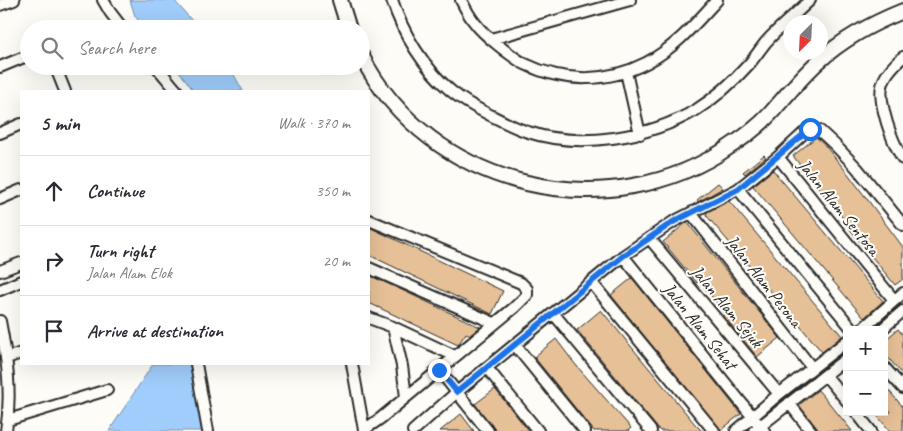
<!DOCTYPE html>
<html lang="en">
<head>
<meta charset="utf-8">
<style>
  :root { --surface:#fff; --page:#f2f2f3; --text:#2b2b33; --muted:#7c7c81; --line:#e1e1e2 }
  body { margin:0; font-family:Caveat,sans-serif; background:var(--page); color:var(--text) }
  .controls { position:absolute; right:15px; bottom:15px; display:grid; overflow:hidden; border-radius:0px; box-shadow:0 5px 20px #0002 }
  .controls button { width:45px; height:45px; display:grid; place-items:center; padding:0; border:0; border-bottom:1px solid var(--line); background:var(--surface); color:var(--text); font:25px sans-serif }
  .compass { position:absolute; left:783px; top:15px; width:45px; height:45px; border-radius:50%; background:var(--surface); box-shadow:0 5px 20px #0002; rotate:204deg }
  .stop { position:absolute; width:15px; height:15px; margin:-11px; border:4px solid #1a73e8; border-radius:50%; background:#fff }
  .stop.end { background:#1a73e8; border-color:#fff; box-shadow:0 1px 5px #0008 }
  .list { margin:0; padding:0; list-style:none }
  h2 { display:flex; justify-content:space-between; align-items:center; height:65px; margin:0; padding:0 20px; font-size:21px }
  h2 small { font-size:16px; font-weight:400; color:var(--muted) }
  .list li { display:grid; grid-template-columns:32px 1fr auto; gap:15px; align-items:center; box-sizing:border-box; height:70px; padding:0 20px; border-top:1px solid var(--line) }
  .list b { display:block; font-size:19px; white-space:nowrap }
  .list p { margin:0; font-size:16px; white-space:nowrap; color:var(--muted) }
  .list em { font-size:16px; font-style:normal; color:var(--muted) }
  .icon { flex:none; width:28px; height:28px; fill:none; stroke:currentColor; stroke-width:2; stroke-linecap:round; stroke-linejoin:round }
  .map { position:relative; flex:none; width:903px; height:431px; overflow:hidden }
  .search { position:absolute; background:var(--surface); box-shadow:0 5px 20px #0002; left:20px; top:20px; width:350px; height:55px; display:flex; align-items:center; gap:12px; box-sizing:border-box; padding:0 18px; border-radius:28px; color:var(--muted); font-size:19px }
  .panel { position:absolute; background:var(--surface); box-shadow:0 5px 20px #0002; left:20px; top:90px; width:350px; height:275px; border-radius:0px }
  .map>svg:first-child { display:block }
  .water { fill:#a0cdfb; stroke:#718ca8 }
  .building { fill:#e6c097; stroke:#2b2b2b }
  .lines { fill:none; stroke-linecap:round; stroke-linejoin:round }
  .minor-casing { stroke:#2b2b2b; stroke-width:14 }
  .major-casing { stroke:#2b2b2b; stroke-width:18 }
  .minor { stroke:#fdfcf7; stroke-width:10 }
  .major { stroke:#fdfcf7; stroke-width:14 }
  .route { stroke:#1a73e8; stroke-width:6 }
  .labels { text-anchor:middle; stroke-width:4; stroke-linejoin:round; paint-order:stroke }
  .street-label { font-size:18px; fill:#2b2b2b; stroke:#fdfcf7 }
</style>
</head>
<body>
<div class="map">
<svg width="903" height="431" viewBox="0 0 903 431">
  <rect width="100%" height="100%" fill="#fdfcf7"/>
  <filter id="ink" filterUnits="userSpaceOnUse"><feTurbulence type="fractalNoise" baseFrequency=".02" numOctaves="2"/><feDisplacementMap in="SourceGraphic" scale="10" xChannelSelector="R" yChannelSelector="G"/><feConvolveMatrix kernelMatrix="1 2 1 2 8 2 1 2 1" color-interpolation-filters="sRGB"/></filter>
  <g filter="url(#ink)">
    <path class="water" d="M130,0H174L199,29H145L135,16Z
      M175,66H229L243,91H194Z
      M153,364H194L208,431H109Z"/>
    <path class="building" d="M816,137L823,143L849,175L903,247V279L895,285L863,246L845,223L846,222L793,156Z
      M764,155L766,157L745,174L743,172Z
      M773,170L883,301L864,318L753,186Z
      M718,183L723,188L698,202L697,200Z
      M729,201L842,336L822,352L706,215L707,212Z
      M687,222L780,338L757,357L723,315L725,313L699,281L697,283L663,242Z
      M369,227L503,291L492,314L369,255Z
      M369,275L404,291L480,327L470,335L466,333L458,345L369,303Z
      M632,278L741,414L721,430L611,295Z
      M601,310L695,424L702,431H660L577,330Z
      M898,329L903,335V375L884,353V341Z
      M556,339L575,364L631,428L628,431H594L534,357Z
      M884,385L903,407V431H890L874,412H891L884,404Z
      M495,389L528,430L526,431H495L493,427L475,404Z
      M818,390L830,404L852,431H819L818,430L799,405Z
      M461,414L474,431H440Z"/>
    <g class="lines">
      <g class="minor-casing">
        <path id="minor" d="M103,0L110,12L123,29
          M392,0C403,34 424,68 451,91C463,101 476,108 490,115C502,121 515,128 528,132C580,149 649,138 696,110C717,97 734,81 750,63C756,56 761,48 766,42C779,27 796,14 810,0
          M461,0C465,8 469,16 475,23C482,33 493,41 503,49C510,54 517,60 525,64C564,83 607,83 646,63C675,48 695,24 717,0
          M0,5L14,0
          M491,39L630,0
          M903,57C877,79 878,92 887,123C891,136 896,148 903,159
          M55,66L65,91
          M156,66L177,91
          M0,67L29,55
          M626,72L640,134
          M0,133L21,124
          M778,157L894,300
          M738,189L853,330
          M0,199L21,190
          M691,213L812,368
          M650,239L779,394
          M623,256L764,431
          M369,268L494,323
          M0,271L21,263
          M592,283L714,431
          M0,290L21,281
          M553,313L651,431
          M369,318L393,327L455,356
          M0,321C7,357 12,394 6,431
          M393,327L402,366L406,397
          M861,330L903,293
          M881,330L903,311
          M515,345L585,431
          M7,358L21,353
          M196,364L208,431
          M352,364L364,430L381,418L515,307L527,295V289L521,283L369,220
          M884,367L903,388
          M487,368L538,431
          M439,370L488,431
          M826,376L847,401
          M789,403L811,431
          M856,412L871,431
          M8,420L107,390
          M413,431L457,392L623,256L673,222L738,189L778,157L804,133L810,129L820,131L835,145L857,168L903,225
          M736,431L779,394L847,341
          M754,431L847,358"/>
      </g>
      <g class="major-casing">
        <path id="major" d="M340,0L349,29
          M361,55C429,190 610,231 732,145C746,136 759,126 770,114C786,96 801,77 819,61C843,39 873,23 903,11"/>
      </g>
      <use href="#minor" class="minor"/>
      <use href="#major" class="major"/>
    </g>
  </g>
  <g class="lines" filter="url(#ink)">
    <path class="route" d="M439,370L457,392L623,256L673,222L738,189L810,129"/>
  </g>
  <g class="labels">
    <g class="street-label">
      <text transform="translate(839 207) rotate(51)" y="6">Jalan Alam Sentosa</text>
      <text transform="translate(764 281) rotate(52)" y="6">Jalan Alam Pesona</text>
      <text transform="translate(727 306) rotate(50)" y="6">Jalan Alam Sejuk</text>
      <text transform="translate(700 326) rotate(51)" y="6">Jalan Alam Sehat</text>
    </g>
  </g>
</svg>
<div class="controls">
<button>+</button>
<button>−</button>
</div>
<svg class="compass" viewBox="-18 -18 36 36"><path d="M0-13l5 13h-10z" fill="#e53935"/><path d="M0 13l5-13h-10z" fill="#7c7c81"/></svg>
<div class="stop" style="left:810px;top:129px"></div>
<div class="stop end" style="left:439px;top:370px"></div>
<div class="search"><svg class="icon" aria-label="search" viewBox="0 0 24 24"><circle cx="10" cy="10" r="6"/><path d="M15 15l6 6"/></svg>Search here</div>
<section class="panel">
<h2>5 min<small>Walk · 370 m</small></h2>
<ul class="list">
<li><svg class="icon" aria-label="ahead" viewBox="0 0 24 24"><path d="M12 20V5M6 11l6-6 6 6"/></svg><div><b>Continue</b></div><em>350 m</em></li>
<li><svg class="icon" aria-label="right" viewBox="0 0 24 24"><path d="M7 20v-9h11M14 6l5 5-5 5"/></svg><div><b>Turn right</b><p>Jalan Alam Elok</p></div><em>20 m</em></li>
<li><svg class="icon" aria-label="arrive" viewBox="0 0 24 24"><path d="M6 21V4h12l-3 4 3 4H6"/></svg><div><b>Arrive at destination</b></div></li>
</ul>
</section>
</div>
</body>
</html>
